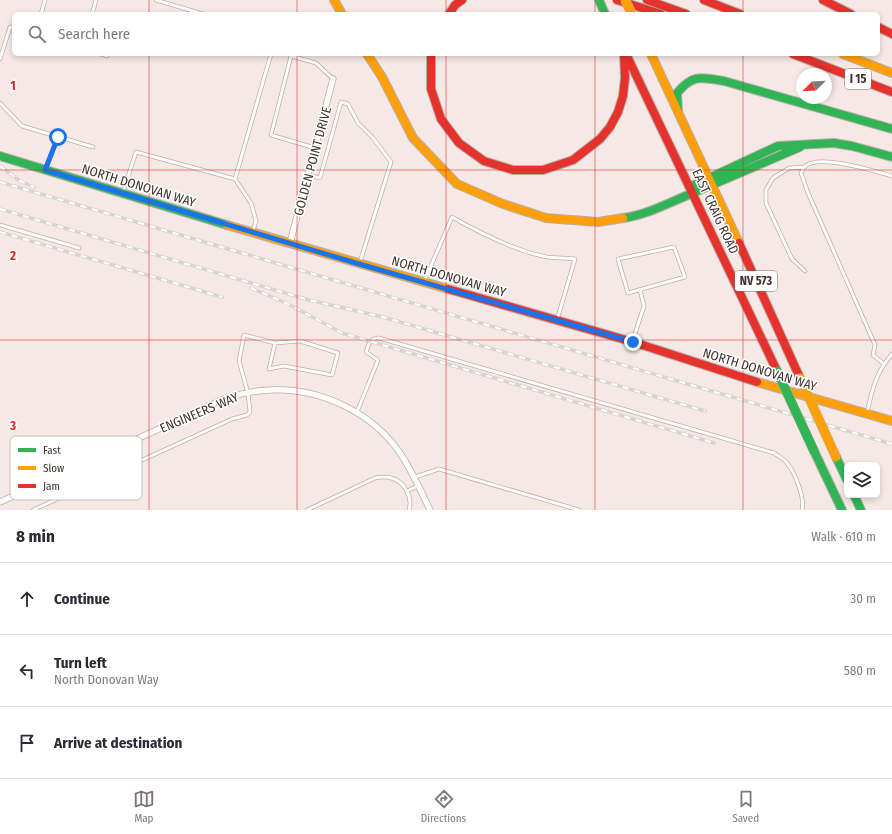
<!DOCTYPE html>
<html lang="en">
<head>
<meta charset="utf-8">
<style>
  :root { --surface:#fff; --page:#f7f7f7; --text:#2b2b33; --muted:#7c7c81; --line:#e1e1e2; --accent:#7e716e }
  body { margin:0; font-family:"Fira Sans Condensed",sans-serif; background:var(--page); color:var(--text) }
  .controls { position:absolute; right:12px; bottom:12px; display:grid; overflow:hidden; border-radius:6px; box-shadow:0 2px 6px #0003 }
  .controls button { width:36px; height:36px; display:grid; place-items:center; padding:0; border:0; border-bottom:1px solid var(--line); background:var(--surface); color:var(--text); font:20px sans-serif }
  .compass { position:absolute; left:796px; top:68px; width:36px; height:36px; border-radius:50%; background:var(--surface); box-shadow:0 2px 6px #0003; rotate:246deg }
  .stop { position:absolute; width:12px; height:12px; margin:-9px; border:3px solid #1a73e8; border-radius:50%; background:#fff }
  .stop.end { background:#1a73e8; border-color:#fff; box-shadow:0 1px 4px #0008 }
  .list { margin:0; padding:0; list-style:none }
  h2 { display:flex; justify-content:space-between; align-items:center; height:52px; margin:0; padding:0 16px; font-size:17px }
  h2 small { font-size:13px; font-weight:400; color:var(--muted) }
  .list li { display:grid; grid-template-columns:26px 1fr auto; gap:12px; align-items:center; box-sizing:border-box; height:72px; padding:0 16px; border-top:1px solid var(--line) }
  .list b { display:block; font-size:15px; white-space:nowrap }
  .list p { margin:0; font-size:13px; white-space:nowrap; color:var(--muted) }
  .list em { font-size:13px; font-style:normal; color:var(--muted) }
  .icon { flex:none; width:22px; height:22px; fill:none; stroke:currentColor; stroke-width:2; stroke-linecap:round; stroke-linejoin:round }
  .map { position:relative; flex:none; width:892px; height:510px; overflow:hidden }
  .search { position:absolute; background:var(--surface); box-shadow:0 2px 6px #0003; left:12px; right:12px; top:12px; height:44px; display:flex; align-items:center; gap:10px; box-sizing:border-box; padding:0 14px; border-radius:6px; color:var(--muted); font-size:15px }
  .sheet { height:268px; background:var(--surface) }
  nav { display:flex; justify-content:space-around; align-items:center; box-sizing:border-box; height:56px; border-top:1px solid var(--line); background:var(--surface); font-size:11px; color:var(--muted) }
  nav a { display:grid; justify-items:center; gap:2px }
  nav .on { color:var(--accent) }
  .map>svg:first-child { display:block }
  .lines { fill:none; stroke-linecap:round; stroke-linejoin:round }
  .lane-casing { stroke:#bbafac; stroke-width:4.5 }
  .street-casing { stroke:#bbafac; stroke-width:7 }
  .fast-casing { stroke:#bbafac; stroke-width:10 }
  .slow-casing { stroke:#bbafac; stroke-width:10 }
  .jam-casing { stroke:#bbafac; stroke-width:10 }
  .lane { stroke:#fefcfb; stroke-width:3 }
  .street { stroke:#fefcfb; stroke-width:5.5 }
  .fast { stroke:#30b455; stroke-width:8 }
  .slow { stroke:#ff9f0a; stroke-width:8 }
  .jam { stroke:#e5322d; stroke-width:8 }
  .rail-casing { stroke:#d9d4d3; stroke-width:3.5 }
  .rail { stroke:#fff; stroke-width:2; stroke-dasharray:6; stroke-linecap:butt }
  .fast-bridge-casing { stroke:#c2afa6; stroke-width:10; stroke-linecap:butt }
  .slow-bridge-casing { stroke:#c2afa6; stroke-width:10; stroke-linecap:butt }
  .fast-bridge { stroke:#30b455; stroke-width:9 }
  .slow-bridge { stroke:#ff9f0a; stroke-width:9 }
  .route { stroke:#1a73e8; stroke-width:5 }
  .grid { fill:none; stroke:#d62828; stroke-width:1; stroke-opacity:0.55 }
  .labels { text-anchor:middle; stroke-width:3; stroke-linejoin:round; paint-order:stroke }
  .shield { fill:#fff; stroke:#786f6d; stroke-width:1 }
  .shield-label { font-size:12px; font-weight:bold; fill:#3e312e }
  .street-label { font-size:13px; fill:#3e312e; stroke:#fff }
  .key { fill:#fff; stroke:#c5c1c0; stroke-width:1 }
  .key-label { font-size:11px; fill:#3e312e }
  .grid-label { font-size:13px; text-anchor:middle; font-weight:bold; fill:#d62828; stroke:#fff; stroke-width:3; stroke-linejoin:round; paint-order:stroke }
</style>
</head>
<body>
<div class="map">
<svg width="892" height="510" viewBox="0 0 892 510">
  <rect width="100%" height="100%" fill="#f6e8e5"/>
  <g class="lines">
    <g class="lane-casing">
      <path id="lane" d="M156,0L203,14
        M41,14L45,0
        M92,14L96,0
        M101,54L107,56
        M0,59L10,27L14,28
        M0,103L22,126L93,147
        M315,148L271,135L291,56L316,63L333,79
        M805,167L789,168L773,178L766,190V203L792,259L805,271
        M46,169L58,137
        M308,175L320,178L341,102L348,104L358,123L373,138L391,162L360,262
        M235,179L271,54
        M123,192L136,152L235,179L251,203L256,221L253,231
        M0,225L79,248
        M674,247L685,277L628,293L618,259Z
        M424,282L452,217C480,233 516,251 547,257C556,258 566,258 575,259L557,320
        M633,340L644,306L640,290
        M884,364L873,355L875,345L808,193L801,173C802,171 803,169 804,167C818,153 874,171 892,176
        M357,412L378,360L366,352C368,345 370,338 379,338L774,453C778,456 784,459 787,463C795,473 805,497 802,510
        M867,413C872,390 876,372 892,354
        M90,461L99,480
        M415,477L439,469L579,510
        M407,491L418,486
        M33,510L232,419L247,415L250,412L248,393L239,361L244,335L275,343L300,341L338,353L332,375L284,366L269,369L275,343
        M307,510L375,478C381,477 386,476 391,478C404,481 413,497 409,510"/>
    </g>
    <g class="street-casing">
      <path id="street" d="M290,243L333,79
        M0,502L226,398C240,394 256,390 271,390C320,388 372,412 400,453C412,471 421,491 430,510"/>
    </g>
    <g class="fast-casing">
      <path id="fast" d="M599,0L605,14
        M678,111L677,93C693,74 701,77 724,81L892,129
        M0,156L227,225
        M690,187L778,146L834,143L852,146L892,157
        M693,193L800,147
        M623,218C647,215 670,202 693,193
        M814,451L842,510
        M836,457L847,480
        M854,495L861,510"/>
    </g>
    <g class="slow-casing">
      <path id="slow" d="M334,0L342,14
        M367,54L382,77L413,138L457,184L503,204L546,218L598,222L623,218
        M651,54L739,243
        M843,54L892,73
        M227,225L448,289
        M757,382L892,421"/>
    </g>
    <g class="jam-casing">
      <path id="jam" d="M617,0L661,14
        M647,0L686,14
        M704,0L740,14
        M823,0L851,14
        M449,14L455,5L462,0
        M878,27L892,34
        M431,54V89L441,119L459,143L484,161L513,170H543L573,160L600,139L610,127L618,112L623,96L625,78L624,54
        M626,54L777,371
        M793,54L892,92
        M739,243L800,378
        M448,289L633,342L757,382"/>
    </g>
    <use href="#lane" class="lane"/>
    <use href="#street" class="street"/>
    <use href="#fast" class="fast"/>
    <use href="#slow" class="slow"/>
    <use href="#jam" class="jam"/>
    <g class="rail-casing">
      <path id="rail" d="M0,166L20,181L34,187
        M0,182L892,444
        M0,209L309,300L383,317L705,411
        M0,232L222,297
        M251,288L288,304L342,333L714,443"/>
    </g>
    <use href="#rail" class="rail"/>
    <g class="fast-bridge-casing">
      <path id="fast-bridge" d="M777,371L814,451"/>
    </g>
    <g class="slow-bridge-casing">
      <path id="slow-bridge" d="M625,0L631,12
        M800,378L836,457"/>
    </g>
    <use href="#fast-bridge" class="fast-bridge"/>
    <use href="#slow-bridge" class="slow-bridge"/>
  </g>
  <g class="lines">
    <path class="route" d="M58,137L45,170L359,264L633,342"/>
  </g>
  <path class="grid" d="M149,0V14M297,0V14M446,0V14M595,0V14M743,0V14M149,54V510M297,54V510M446,54V510M595,54V510M743,54V510M0,170H892M0,340H892"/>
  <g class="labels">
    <g class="shield">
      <rect x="845" y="69" width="26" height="20" rx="3"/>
      <rect x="735" y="271" width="42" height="20" rx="3"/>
    </g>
    <g class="shield-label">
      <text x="858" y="83">I 15</text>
      <text x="756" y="285">NV 573</text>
    </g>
    <g class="street-label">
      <text transform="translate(312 161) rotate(-75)" y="5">GOLDEN POINT DRIVE</text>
      <text transform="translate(139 185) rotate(17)" y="5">NORTH DONOVAN WAY</text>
      <text transform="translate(716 211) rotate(65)" y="5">EAST CRAIG ROAD</text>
      <text transform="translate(449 276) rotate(16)" y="5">NORTH DONOVAN WAY</text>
      <text transform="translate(760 369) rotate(17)" y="5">NORTH DONOVAN WAY</text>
      <text transform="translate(199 412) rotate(-23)" y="5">ENGINEERS WAY</text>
    </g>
  </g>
  <rect x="10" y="436" width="132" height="64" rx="6" class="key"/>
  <rect x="18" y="448" width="18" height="4" fill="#30b455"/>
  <rect x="18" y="466" width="18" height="4" fill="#ff9f0a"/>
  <rect x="18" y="484" width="18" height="4" fill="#e5322d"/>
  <g class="key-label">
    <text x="43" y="454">Fast</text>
    <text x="43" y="472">Slow</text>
    <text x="43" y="490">Jam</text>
  </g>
  <g class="grid-label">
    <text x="13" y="90">1</text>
    <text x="13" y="260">2</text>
    <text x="13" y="430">3</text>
  </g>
</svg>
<div class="controls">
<button><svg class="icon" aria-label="layers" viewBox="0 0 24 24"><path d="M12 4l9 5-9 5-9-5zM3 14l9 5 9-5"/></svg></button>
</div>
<svg class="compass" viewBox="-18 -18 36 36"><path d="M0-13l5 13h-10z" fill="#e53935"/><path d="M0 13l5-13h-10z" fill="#7c7c81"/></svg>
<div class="stop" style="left:58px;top:137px"></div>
<div class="stop end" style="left:633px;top:342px"></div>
<div class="search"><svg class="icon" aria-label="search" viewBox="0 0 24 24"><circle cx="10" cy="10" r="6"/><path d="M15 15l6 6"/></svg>Search here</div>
</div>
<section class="sheet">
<h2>8 min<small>Walk · 610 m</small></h2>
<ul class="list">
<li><svg class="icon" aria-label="ahead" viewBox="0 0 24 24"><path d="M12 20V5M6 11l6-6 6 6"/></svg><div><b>Continue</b></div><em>30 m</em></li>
<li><svg class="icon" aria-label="left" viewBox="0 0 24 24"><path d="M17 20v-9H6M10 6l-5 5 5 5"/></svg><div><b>Turn left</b><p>North Donovan Way</p></div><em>580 m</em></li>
<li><svg class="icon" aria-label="arrive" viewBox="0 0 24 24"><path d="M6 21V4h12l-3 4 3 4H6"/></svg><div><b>Arrive at destination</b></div></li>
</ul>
</section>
<nav>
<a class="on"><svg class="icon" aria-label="map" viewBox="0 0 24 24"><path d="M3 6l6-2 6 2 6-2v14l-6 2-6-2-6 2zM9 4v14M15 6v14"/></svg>Map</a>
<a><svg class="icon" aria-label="directions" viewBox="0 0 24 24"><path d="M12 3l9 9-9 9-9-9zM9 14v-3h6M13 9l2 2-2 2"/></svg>Directions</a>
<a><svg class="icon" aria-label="saved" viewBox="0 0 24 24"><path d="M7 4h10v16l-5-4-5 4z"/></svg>Saved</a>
</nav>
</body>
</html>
